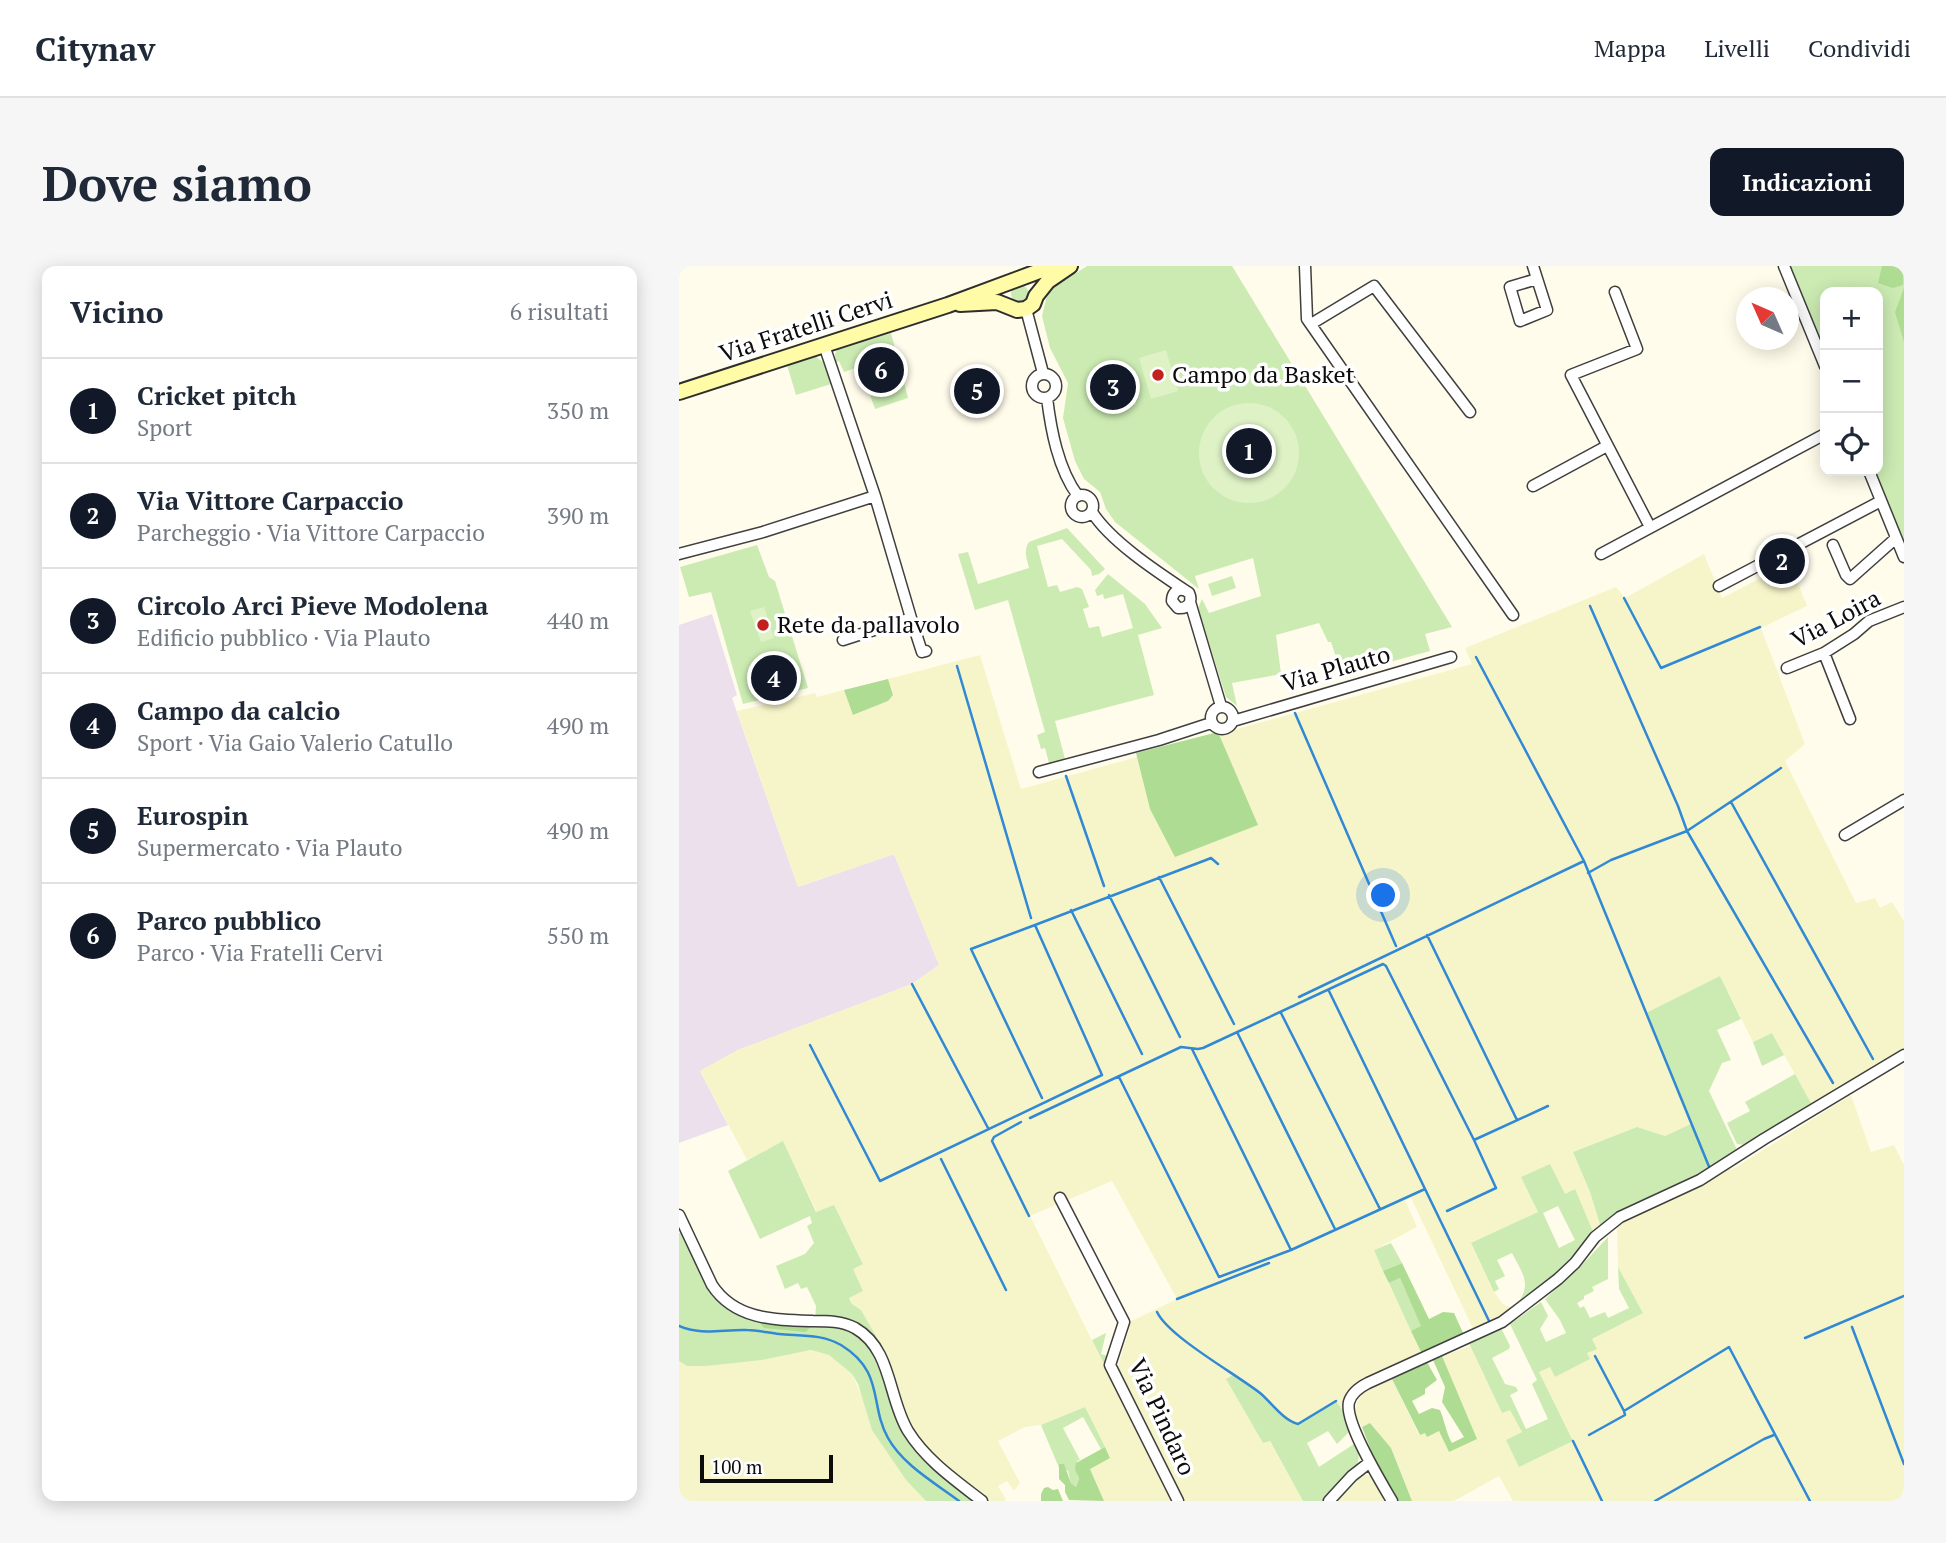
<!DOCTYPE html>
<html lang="it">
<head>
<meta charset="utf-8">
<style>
  :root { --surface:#fff; --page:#f6f6f7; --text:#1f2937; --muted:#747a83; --line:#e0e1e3; --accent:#111827 }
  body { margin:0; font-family:"PT Serif",serif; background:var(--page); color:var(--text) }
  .controls { position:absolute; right:21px; top:21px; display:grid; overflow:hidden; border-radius:14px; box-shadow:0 4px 18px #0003 }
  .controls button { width:63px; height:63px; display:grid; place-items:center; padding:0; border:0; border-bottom:2px solid var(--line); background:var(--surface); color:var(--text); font:35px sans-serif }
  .compass { position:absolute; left:1057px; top:21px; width:63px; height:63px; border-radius:50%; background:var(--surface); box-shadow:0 4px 18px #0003; rotate:315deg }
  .scale { position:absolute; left:21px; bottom:18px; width:133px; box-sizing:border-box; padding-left:7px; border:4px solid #0c0c0c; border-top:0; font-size:19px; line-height:24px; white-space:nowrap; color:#0c0c0c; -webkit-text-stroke:5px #fff; paint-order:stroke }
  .you { position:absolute; left:705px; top:630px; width:24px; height:24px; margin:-18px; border:5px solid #fff; border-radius:50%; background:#1a73e8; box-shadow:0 0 0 10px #1a73e833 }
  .badge { display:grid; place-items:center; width:46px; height:46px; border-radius:50%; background:var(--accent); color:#fff; font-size:23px; font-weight:700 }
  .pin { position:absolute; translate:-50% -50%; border:4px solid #fff; box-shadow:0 2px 7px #0006 }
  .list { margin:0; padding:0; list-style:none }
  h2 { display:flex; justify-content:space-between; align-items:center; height:91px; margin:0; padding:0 28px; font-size:30px }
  h2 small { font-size:23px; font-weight:400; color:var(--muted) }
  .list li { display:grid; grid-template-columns:46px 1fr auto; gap:21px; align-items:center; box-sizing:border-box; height:105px; padding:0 28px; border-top:2px solid var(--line) }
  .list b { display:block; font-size:26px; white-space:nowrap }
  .list p { margin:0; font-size:23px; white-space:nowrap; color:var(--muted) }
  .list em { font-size:23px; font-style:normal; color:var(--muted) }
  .icon { flex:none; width:38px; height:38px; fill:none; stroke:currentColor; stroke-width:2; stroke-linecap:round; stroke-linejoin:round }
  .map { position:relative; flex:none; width:1225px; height:1235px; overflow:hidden; border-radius:14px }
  header { display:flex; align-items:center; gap:42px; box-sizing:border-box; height:98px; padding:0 35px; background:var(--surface); border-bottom:2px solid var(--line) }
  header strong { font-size:33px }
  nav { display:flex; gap:38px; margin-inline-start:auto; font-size:24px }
  .intro { display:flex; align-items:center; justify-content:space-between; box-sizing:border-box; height:168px; padding:0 42px }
  h1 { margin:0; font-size:49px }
  .button { padding:18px 32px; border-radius:14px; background:var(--accent); color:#fff; font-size:24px; font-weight:700 }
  main { display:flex; gap:42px; padding:0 42px }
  aside { flex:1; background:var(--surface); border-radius:14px; box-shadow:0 4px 18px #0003 }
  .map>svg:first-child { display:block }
  .industrial { fill:#ebe0ec }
  .farmland { fill:#f6f5ca }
  .green { fill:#ccebb3; fill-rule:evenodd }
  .forest { fill:#aedc92 }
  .pitch { fill:#dff2c6 }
  .plaza { fill:#efebdb }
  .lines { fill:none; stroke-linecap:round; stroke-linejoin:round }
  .stream { stroke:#3188d4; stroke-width:2.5 }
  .minor-casing { stroke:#3f3f3f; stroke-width:13 }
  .secondary-casing { stroke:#2e2e2e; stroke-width:18 }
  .minor { stroke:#fff; stroke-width:10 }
  .secondary { stroke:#fffba6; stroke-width:14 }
  .poi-dot { fill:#c2211e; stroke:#fff; stroke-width:2.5 }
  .labels { text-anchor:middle; stroke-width:7; stroke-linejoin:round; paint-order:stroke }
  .street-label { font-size:24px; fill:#0c0c0c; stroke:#fff }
  .poi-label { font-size:24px; fill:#0c0c0c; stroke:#fff; text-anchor:start }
</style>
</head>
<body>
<header>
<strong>Citynav</strong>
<nav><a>Mappa</a><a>Livelli</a><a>Condividi</a></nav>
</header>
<div class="intro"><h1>Dove siamo</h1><a class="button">Indicazioni</a></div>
<main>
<aside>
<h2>Vicino<small>6 risultati</small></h2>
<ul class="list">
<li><span class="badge">1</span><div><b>Cricket pitch</b><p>Sport</p></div><em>350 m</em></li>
<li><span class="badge">2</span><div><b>Via Vittore Carpaccio</b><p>Parcheggio · Via Vittore Carpaccio</p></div><em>390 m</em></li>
<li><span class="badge">3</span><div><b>Circolo Arci Pieve Modolena</b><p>Edificio pubblico · Via Plauto</p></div><em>440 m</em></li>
<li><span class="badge">4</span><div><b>Campo da calcio</b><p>Sport · Via Gaio Valerio Catullo</p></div><em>490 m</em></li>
<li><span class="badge">5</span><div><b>Eurospin</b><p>Supermercato · Via Plauto</p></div><em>490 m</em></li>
<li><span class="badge">6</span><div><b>Parco pubblico</b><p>Parco · Via Fratelli Cervi</p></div><em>550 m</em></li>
</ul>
</aside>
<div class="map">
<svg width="1225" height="1235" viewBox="0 0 1225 1235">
  <rect width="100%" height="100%" fill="#fffceb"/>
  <path class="industrial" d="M33,348L58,429L53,432L119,621L215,588L260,699L233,718L59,784L21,805L49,859L0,877V359Z"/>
  <path class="farmland" d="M1025,288L1043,332L1111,297L1128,340L1082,362L1126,478L1106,495L1177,637L1196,632L1201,642L1213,636L1225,655V789L1135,843L1093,767L1074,776L1041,710L1013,858L986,870L958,861L894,886L911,926L923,965L916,971L895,923L859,946L792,978L815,1026L824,1038L834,1042L797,1069L732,932L726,934L738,961L695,984L745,1092L672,1131L674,1159L657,1135L619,1158L611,1156L584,1130L556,1108L584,1177L590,1174L624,1235H505L438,1103L451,1061L448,1057L498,1033L433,915L351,950L493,1235H425L411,1202L431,1191L405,1141L369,1158L346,1161L319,1175L341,1217L335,1225L328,1215L319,1220L327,1233L325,1235H303L240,1180L170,1031L173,1002L184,997L155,940L138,946L104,876L68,894L21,805L59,784L233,718L260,699L215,588L119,621L58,445L136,427L138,431L165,424L175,449L209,435L214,428L209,413L301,389L342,523L458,491L471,543L497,590L578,559L540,468L793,398L786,382L937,321L946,332Z
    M1172,829L1192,886L1215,879L1225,899V1235H834L820,1210L775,1235H733L712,1182L691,1157L683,1161L678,1152L676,1143L682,1128L698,1118L713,1113L740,1169L746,1166L748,1170L760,1165L770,1186L797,1172L763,1090L792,1080L823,1147L831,1143L843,1166L828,1174L840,1200L894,1175L860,1106L871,1100L876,1111L910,1093L908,1087L913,1073L964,1047L939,1001L938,961L947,955L946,948L1047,897L1052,904Z
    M132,1084L150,1089L173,1108L204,1179L227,1214L247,1235H0V1095L8,1100L83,1094Z
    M687,1208L691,1210L707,1235H659L683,1209Z"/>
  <path class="green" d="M408,0H553L773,361L746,368L751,385L663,409L652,376H649L640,357L597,369L602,408L553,417L558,440L547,431L519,342L523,333L530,347L582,330L574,292L516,310L520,323L436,256L427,243L421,226L405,213L396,195L384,152L389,117L371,82L363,50L369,25ZM445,101L451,125L430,122L428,130H417L419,107Z
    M1105,0H1225V290L1190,205H1199V26H1146V100Z
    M332 28a9 9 0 1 1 18 0a9 9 0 1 1-18 0Z
    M212,67L229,132L196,143L182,103L179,101L165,106L160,95L157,96L156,88L158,84Z
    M136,90L144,96L152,118L117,129L108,99Z
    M388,262L426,303L420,308L413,310L412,304L383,273L358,280L369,321L378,319L381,326L398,321L403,323L410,341L404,343L410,362L420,360L423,371L454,362L444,328L425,333L424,328L418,330L416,324L429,308L466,338L483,362L459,369L475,429L376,455L386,493L370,497L366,482L362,483L358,469L366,466L329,334L296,344L279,288L289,286L299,318L350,302C348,293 344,285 350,276Z
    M78,279L90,311L96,315L129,422L64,438L32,326L10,331L1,301Z
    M553,310L557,322L533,330L529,318Z
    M1041,710L1062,753L1038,764L1052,794L1043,797L1030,825L1060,888L923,965L911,926L894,886L958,861L986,870L1012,858L967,747Z
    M1093,767L1105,789L1083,800L1074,776Z
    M1116,808L1133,839L1067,879L1058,878L1048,857L1071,845L1066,836Z
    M104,875L137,946L155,939L184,998L174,1003L184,1025L170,1032L173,1038L182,1044L205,1084L201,1089L218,1138L240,1180L303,1235H247L227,1214L193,1164L179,1118L173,1108L150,1089L132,1084L83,1094L27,1100H8L0,1095V967L9,965L27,1009L55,1042L136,1055L137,1040L128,1021L122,1023L119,1017L106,1023L97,1000L126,988L135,977L128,960L133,957L131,950L81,973L49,905Z
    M871,898L886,928L896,923L915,968L867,1018L842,1037L840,1035C853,1017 842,1005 833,987L818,994L826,1010L816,1015L820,1023L815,1026L792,977L859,946L842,911ZM879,940L896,974L880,982L864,947Z
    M929,971V1013L913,1021L915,1025L905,1030V1033L898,1037L901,1042L905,1040L911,1052L926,1046L929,1052L950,1042L940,1023L939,1001L964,1047L913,1073L918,1083L908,1087L911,1093L876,1111L871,1101L860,1106L894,1175L840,1201L827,1174L843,1166L831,1144L823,1147L789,1075L821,1060L831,1080L830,1083L813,1092L826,1118L837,1121L839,1125L831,1129L847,1163L869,1153L853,1118L858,1114L831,1058L862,1036L869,1050L861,1063L867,1076L887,1067L881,1054L866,1033L901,1001Z
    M712,977L723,997L704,1005L695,984Z
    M721,1012L743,1061L732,1065L710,1017Z
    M427,1067L422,1088L429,1090L428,1104L413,1074Z
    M556,1108L584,1130L611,1156L619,1158L657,1135L668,1150L672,1164L658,1178L649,1165L628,1177L640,1201L678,1176C686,1202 666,1218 650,1235H624L591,1175L584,1177L547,1113Z
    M406,1141L426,1181L422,1183L404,1151L384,1162L401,1194L398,1195V1209L400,1213L397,1221L392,1217L389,1205L380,1200L381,1204L362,1159Z"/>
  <path class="forest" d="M1203,0H1225L1224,19L1214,22L1199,17Z
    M1225,22V76L1216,46Z
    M209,413L214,429L209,435L174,449L165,424Z
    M539,466L579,559L496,591L471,543L457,487Z
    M723,997L750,1053L764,1046L775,1047L785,1069L743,1088L732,1065L742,1060L721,1012L710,1017L704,1005Z
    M77,1051L136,1055L127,1066L85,1062Z
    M763,1090L798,1173L770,1186L760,1165L748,1171L746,1167L741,1169L713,1113L748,1096L758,1114L746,1123V1128L733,1135L740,1148L753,1142L761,1144C766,1156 767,1167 773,1177L785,1171L763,1136L766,1121L754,1094Z
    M691,1157L712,1182L733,1235H718L696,1195L683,1161Z
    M426,1181L431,1192L411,1203L425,1235L390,1234L386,1226V1219L380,1213V1198H385L392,1217L397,1221L400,1213L396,1203L397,1197Z
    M369,1221L374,1224L379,1223L384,1235H362V1228L365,1222Z"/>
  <path class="pitch" d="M487,84L499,125L472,133L460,92Z
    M520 187a50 50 0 1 1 100 0a50 50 0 1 1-100 0Z
    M85,341L95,372L82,376L71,345Z
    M112,394L119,420L78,431L71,404Z"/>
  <path class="plaza" d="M430,123L453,126L457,139L428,135Z"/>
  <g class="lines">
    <path class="stream" d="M945,332L982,402L1081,361
      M797,391L905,595L1031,903
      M278,400L352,652
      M616,447L717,680
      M1102,502L1008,565L1154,817
      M387,510L425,620
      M1052,536L1194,793
      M909,607L932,594L1008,565L999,540L911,340
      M480,611L555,758
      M430,629L501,771
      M392,644L463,788
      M356,659L292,683L363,832
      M748,669L838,854
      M233,718L309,862
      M650,725L812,1059
      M620,731L905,595
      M602,747L701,943
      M558,766L656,963
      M131,779L201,915L423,809L356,659L527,594L532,592L539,598
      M513,783L612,984
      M440,811L540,1011L612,984L746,923
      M351,852L502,781L519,783L524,782L704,698L707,700L795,874L869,840
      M342,856L315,871L313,875L350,950
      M262,893L327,1024
      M768,945L817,922L795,874
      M498,1033L590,997
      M478,1046C490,1071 557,1108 581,1127C593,1137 604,1154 619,1158L657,1135
      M0,1060C22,1070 45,1063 68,1064C79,1064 90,1067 100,1068C122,1070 143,1068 162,1079C206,1106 190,1138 209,1172C224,1199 256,1217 280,1235
      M1173,1061L1225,1198
      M1126,1072L1225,1030
      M916,1090L945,1145L1050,1081L1131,1235
      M910,1169L946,1149L945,1145
      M894,1175L923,1235
      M976,1235L1085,1173L1095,1169"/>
    <g class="minor-casing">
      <path id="minor" d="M626,0L628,53L834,349
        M854,0L868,44L841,55L831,21L858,13
        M1105,0L1146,100
        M936,26L958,83L892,109L971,261
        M347,43L364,107
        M632,58L695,20L791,146
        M145,79L196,230L232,352L164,374
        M353 120a12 12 0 1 1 24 0a12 12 0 1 1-24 0Z
        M368,132C372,164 379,203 399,230
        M1190,205L1225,291
        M854,220L928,180
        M392 240a11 11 0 1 1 22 0a11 11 0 1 1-22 0Z
        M413,246C432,276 480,307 510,327C514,336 509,343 499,342L493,335C493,328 497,323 504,324
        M1154,279L1167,309L1171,313L1217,272
        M0,288L84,266L196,230
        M922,288L1146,168
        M1040,320L1202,235
        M511,336L542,440
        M232,352L243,386L247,385
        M1145,387L1171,453
        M1108,402L1145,387L1175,368L1190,355L1225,341
        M532 452a11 11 0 1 1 22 0a11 11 0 1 1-22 0Z
        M554,455L772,391
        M360,506L480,474L532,457
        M1166,569L1225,534
        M381,932L445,1056L431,1099L499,1235
        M0,949L33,1019C56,1054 96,1054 134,1055C148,1055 163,1055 176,1062C213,1083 209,1132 229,1165C247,1194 276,1214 303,1235
        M650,1235L673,1210L691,1196
        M713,1235C702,1216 665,1156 670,1136C673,1126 681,1121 689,1117L823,1056L879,1013L896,997L916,971L941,951L1021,914L1085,873L1225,789"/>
    </g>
    <g class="secondary-casing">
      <path id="secondary" d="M281,38L318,36L338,44L347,43L354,38L357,30L369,15L391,0
        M0,126L269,39L374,0"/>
    </g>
    <use href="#minor" class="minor"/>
    <use href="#secondary" class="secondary"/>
  </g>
  <g class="poi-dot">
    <circle cx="479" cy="109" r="7"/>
    <circle cx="84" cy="359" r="7"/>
  </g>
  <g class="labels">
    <g class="street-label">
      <text transform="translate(127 61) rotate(-18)" y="8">Via Fratelli Cervi</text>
      <text transform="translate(1157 353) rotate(-28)" y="8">Via Loira</text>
      <text transform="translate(657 403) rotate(-16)" y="8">Via Plauto</text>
      <text transform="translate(483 1151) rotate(65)" y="8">Via Pindaro</text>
    </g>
    <g class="poi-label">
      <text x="493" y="117">Campo da Basket</text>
      <text x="98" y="367">Rete da pallavolo</text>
    </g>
  </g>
</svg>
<div class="controls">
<button>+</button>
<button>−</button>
<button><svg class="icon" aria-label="locate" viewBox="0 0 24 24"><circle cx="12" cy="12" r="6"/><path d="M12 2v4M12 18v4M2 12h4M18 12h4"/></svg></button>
</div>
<svg class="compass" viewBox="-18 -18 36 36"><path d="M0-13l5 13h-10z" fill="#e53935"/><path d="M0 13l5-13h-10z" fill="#747a83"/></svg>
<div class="scale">100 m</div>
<div class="you"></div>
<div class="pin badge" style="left:570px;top:185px">1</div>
<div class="pin badge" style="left:1103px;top:295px">2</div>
<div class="pin badge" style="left:434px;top:121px">3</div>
<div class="pin badge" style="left:95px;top:412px">4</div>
<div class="pin badge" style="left:298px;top:125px">5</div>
<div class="pin badge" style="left:202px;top:104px">6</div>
</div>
</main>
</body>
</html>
